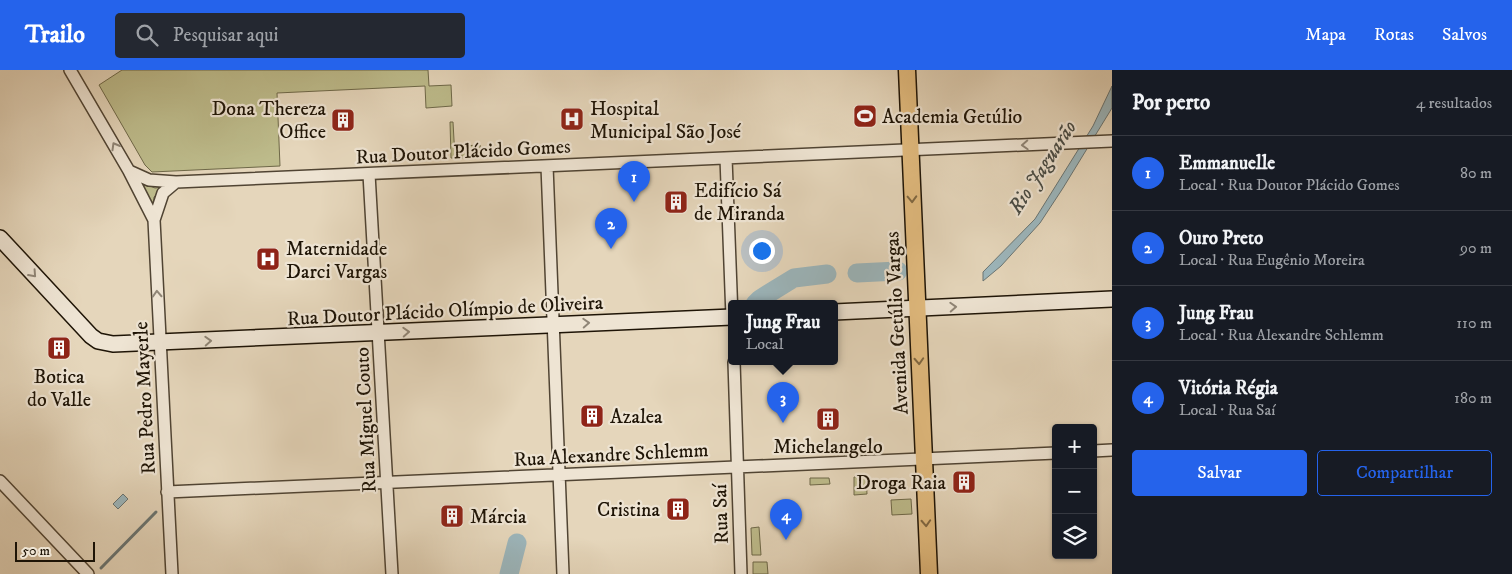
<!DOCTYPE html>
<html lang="pt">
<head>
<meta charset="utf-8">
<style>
  :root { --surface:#171b24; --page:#242831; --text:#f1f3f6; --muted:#9ea1a6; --line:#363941; --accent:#2563eb }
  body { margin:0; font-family:"IM FELL DW Pica",serif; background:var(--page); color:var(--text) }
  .controls { position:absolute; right:15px; bottom:15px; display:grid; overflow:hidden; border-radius:5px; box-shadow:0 1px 4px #0004 }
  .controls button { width:45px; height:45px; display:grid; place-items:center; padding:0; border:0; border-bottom:1px solid var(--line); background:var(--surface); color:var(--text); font:25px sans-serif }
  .scale { position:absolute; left:15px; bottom:12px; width:80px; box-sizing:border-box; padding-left:5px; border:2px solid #1e1406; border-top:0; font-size:14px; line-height:18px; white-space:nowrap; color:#1e1406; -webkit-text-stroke:4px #eee4d3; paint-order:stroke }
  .you { position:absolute; left:761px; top:180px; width:18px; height:18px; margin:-12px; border:4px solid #fff; border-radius:50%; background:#1a73e8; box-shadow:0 0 0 8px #1a73e833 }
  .badge { display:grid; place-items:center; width:32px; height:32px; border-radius:50%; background:var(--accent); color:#fff; font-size:16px; font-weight:700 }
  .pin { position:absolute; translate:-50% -41px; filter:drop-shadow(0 1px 2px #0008) }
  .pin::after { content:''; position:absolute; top:26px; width:18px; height:15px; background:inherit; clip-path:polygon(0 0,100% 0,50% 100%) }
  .popup { position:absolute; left:728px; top:230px; width:110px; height:65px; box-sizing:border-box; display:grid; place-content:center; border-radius:5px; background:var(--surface); filter:drop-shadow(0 1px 4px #0005); font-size:16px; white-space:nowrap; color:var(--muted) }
  .popup b { font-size:19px; color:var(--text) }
  .popup::after { content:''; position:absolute; left:50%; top:100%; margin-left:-10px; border:10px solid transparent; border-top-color:var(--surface) }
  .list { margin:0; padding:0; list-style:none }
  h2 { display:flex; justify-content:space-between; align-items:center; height:65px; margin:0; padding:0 20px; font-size:21px }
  h2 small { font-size:16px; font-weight:400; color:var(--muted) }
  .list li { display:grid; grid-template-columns:32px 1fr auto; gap:15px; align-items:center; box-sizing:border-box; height:75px; padding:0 20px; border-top:1px solid var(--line) }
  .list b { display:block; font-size:19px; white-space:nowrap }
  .list p { margin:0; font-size:16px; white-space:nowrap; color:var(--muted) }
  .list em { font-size:16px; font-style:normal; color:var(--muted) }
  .actions { display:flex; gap:10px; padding:15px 20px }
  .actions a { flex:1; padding:11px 0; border:1px solid var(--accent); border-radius:5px; text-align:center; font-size:18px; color:var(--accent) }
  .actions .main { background:var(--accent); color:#fff }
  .icon { flex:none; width:28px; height:28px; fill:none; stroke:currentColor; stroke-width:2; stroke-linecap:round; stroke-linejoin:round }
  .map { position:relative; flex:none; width:1112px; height:504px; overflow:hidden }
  header { display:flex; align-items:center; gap:30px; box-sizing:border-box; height:70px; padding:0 25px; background:var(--accent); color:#fff }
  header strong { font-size:24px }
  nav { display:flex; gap:28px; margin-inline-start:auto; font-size:18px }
  .search { width:350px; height:45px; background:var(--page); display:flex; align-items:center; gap:12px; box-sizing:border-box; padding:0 18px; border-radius:5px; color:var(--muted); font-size:19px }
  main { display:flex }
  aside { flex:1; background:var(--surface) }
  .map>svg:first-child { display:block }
  .green { fill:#bdbb8b; stroke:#6e6848 }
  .water { fill:#9cb6bc; stroke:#6a7573 }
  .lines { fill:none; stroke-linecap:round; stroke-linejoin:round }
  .stream { stroke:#6a7573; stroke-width:3 }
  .river { stroke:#9cb6bc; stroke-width:19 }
  .minor-casing { stroke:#504433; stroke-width:14 }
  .secondary-casing { stroke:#1e1406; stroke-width:18 }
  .primary-casing { stroke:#1e1406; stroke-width:19 }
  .minor { stroke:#eee4d3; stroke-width:11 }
  .secondary { stroke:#eee4d3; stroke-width:15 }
  .primary { stroke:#e2bb7e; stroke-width:16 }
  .oneway { stroke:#908677 }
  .oneway2 { stroke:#806842 }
  .labels { text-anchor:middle; stroke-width:4.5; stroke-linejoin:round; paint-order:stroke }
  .poi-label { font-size:20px; fill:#1e1406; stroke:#eee4d3; text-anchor:start }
  .street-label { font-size:20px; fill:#1e1406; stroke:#eee4d3 }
  .water-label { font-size:21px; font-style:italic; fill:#4a4d46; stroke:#eee4d3 }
</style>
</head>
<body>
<header>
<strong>Trailo</strong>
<div class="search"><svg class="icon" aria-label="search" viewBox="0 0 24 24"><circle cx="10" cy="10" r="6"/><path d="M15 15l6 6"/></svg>Pesquisar aqui</div>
<nav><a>Mapa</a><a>Rotas</a><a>Salvos</a></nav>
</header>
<main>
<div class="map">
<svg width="1112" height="504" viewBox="0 0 1112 504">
  <rect width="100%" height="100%" fill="#e5d6bb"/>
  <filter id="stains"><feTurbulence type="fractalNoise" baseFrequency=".004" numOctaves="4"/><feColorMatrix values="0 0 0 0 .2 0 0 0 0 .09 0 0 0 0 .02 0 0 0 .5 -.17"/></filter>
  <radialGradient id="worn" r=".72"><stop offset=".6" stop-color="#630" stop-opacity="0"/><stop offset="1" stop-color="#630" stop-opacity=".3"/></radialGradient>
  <path class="green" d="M122,0H428L429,16L451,15L452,36L426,38L425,16L277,23L280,96L152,102L145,95L99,15Z
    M450,52H453L455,88H451Z
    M480,75L481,87L462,88L461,76Z
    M444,80L445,89L412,90V82Z
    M140,112L155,118L165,117L154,127L153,141Z
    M866,406L867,424L854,425V407Z
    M810,408H829L830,414L810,415Z
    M911,429L912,444L892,445L891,430Z
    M759,457L761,485H752L751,458Z
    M753,492H767L768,504H753Z"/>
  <path class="water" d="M1112,16V38L1063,118L1040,153L1001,196L983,211V202L1035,149L1093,56Z
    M123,424L128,429L118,439L113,434Z"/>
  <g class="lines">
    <path class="stream" d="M101,498L156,442"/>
    <path class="river" d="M857,203L898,201
      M755,234L760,229L794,208L827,204
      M509,504L517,473"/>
    <g class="minor-casing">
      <path id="minor" d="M70,0L129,101L154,150
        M726,88L732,247
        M547,96L563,504
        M129,101L149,110L176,112L1112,71
        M369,104L392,504
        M734,292L741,504
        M1093,381L1112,380
        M0,411L88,504
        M167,422L1056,383
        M172,504L154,150L163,123L176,112"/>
    </g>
    <g class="secondary-casing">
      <path id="secondary" d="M0,168L91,266L98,271L113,274L732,247
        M834,242L1112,229"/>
    </g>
    <g class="primary-casing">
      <path id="primary" d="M907,0L929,504"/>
    </g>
    <use href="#minor" class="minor"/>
    <use href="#secondary" class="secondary"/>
    <use href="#primary" class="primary"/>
  </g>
  <defs><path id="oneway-chevron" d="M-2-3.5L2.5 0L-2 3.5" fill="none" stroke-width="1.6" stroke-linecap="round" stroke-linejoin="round" transform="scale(1.25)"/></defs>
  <g class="oneway">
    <use href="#oneway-chevron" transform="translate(1025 75) rotate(177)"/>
    <use href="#oneway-chevron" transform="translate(115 76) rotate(-120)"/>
    <use href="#oneway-chevron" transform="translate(33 204) rotate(48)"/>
    <use href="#oneway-chevron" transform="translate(157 224) rotate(-93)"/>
    <use href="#oneway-chevron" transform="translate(953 237) rotate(-3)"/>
    <use href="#oneway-chevron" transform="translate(586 253) rotate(-3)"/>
    <use href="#oneway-chevron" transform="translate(406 262) rotate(-3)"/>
    <use href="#oneway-chevron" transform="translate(208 271) rotate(-3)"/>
  </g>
  <g class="oneway2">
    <use href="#oneway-chevron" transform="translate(912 129) rotate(88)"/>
    <use href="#oneway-chevron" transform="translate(919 291) rotate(87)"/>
    <use href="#oneway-chevron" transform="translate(926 453) rotate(87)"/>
  </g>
  <defs>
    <g id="stadium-square" transform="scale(1.25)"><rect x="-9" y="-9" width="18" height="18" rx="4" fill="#8f2418" stroke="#eee4d3"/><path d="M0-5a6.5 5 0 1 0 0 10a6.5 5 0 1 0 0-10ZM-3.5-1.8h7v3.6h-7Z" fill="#fff"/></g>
    <g id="hospital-square" transform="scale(1.25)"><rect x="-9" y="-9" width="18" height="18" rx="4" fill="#8f2418" stroke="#eee4d3"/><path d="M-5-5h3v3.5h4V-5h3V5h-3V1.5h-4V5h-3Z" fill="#fff"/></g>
    <g id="building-square" transform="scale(1.25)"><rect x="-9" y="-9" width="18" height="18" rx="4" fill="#8f2418" stroke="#eee4d3"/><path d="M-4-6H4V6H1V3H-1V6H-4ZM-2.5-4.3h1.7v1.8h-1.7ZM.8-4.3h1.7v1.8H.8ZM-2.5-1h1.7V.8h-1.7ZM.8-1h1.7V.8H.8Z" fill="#fff"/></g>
  </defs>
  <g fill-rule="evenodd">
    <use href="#stadium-square" x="865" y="46"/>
    <use href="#hospital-square" x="572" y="49"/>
    <use href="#building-square" x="343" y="50"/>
    <use href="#building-square" x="676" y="132"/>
    <use href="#hospital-square" x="268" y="189"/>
    <use href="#building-square" x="59" y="278"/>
    <use href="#building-square" x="592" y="346"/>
    <use href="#building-square" x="828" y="349"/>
    <use href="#building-square" x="964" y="412"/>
    <use href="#building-square" x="678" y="439"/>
    <use href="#building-square" x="452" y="446"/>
  </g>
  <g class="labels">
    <g class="poi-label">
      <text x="326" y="45" text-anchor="end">Dona Thereza<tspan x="326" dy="23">Office</tspan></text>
      <text x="590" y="45">Hospital<tspan x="590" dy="23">Municipal São José</tspan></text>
      <text x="882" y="53">Academia Getúlio</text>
      <text x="694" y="127">Edifício Sá<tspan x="694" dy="23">de Miranda</tspan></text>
      <text x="286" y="185">Maternidade<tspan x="286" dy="23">Darci Vargas</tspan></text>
      <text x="59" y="313" text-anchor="middle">Botica<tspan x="59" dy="23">do Valle</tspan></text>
      <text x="610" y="353">Azalea</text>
      <text x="828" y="383" text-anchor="middle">Michelangelo</text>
      <text x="946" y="419" text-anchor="end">Droga Raia</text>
      <text x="660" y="446" text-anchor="end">Cristina</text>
      <text x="470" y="453">Márcia</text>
    </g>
    <g class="street-label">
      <text transform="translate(463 81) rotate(-3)" y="7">Rua Doutor Plácido Gomes</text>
      <text transform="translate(445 240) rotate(-3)" y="7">Rua Doutor Plácido Olímpio de Oliveira</text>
      <text transform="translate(896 253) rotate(-93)" y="7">Avenida Getúlio Vargas</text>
      <text transform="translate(144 328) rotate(-93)" y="7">Rua Pedro Mayerle</text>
      <text transform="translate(365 350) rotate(-93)" y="7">Rua Miguel Couto</text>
      <text transform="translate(611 384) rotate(-3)" y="7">Rua Alexandre Schlemm</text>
      <text transform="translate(720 444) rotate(-92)" y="7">Rua Saí</text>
    </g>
    <g class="water-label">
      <text transform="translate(1042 97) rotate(-57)" y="7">Rio Jaguarão</text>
    </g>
  </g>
  <rect width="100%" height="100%" filter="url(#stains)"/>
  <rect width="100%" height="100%" fill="url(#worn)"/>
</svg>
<div class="controls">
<button>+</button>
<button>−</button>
<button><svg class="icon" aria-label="layers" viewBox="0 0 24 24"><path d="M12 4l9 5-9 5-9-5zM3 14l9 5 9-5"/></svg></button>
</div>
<div class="scale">50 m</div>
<div class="you"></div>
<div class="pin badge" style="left:634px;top:132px">1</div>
<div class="pin badge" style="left:611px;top:179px">2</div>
<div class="pin badge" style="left:783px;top:353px">3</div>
<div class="popup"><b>Jung Frau</b>Local</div>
<div class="pin badge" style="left:786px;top:470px">4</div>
</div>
<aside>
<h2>Por perto<small>4 resultados</small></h2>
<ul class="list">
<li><span class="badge">1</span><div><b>Emmanuelle</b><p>Local · Rua Doutor Plácido Gomes</p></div><em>80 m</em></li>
<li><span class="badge">2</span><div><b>Ouro Preto</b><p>Local · Rua Eugênio Moreira</p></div><em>90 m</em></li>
<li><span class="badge">3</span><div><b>Jung Frau</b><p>Local · Rua Alexandre Schlemm</p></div><em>110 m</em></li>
<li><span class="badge">4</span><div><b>Vitória Régia</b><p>Local · Rua Saí</p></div><em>180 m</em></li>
</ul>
<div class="actions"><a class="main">Salvar</a><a>Compartilhar</a></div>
</aside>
</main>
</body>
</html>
